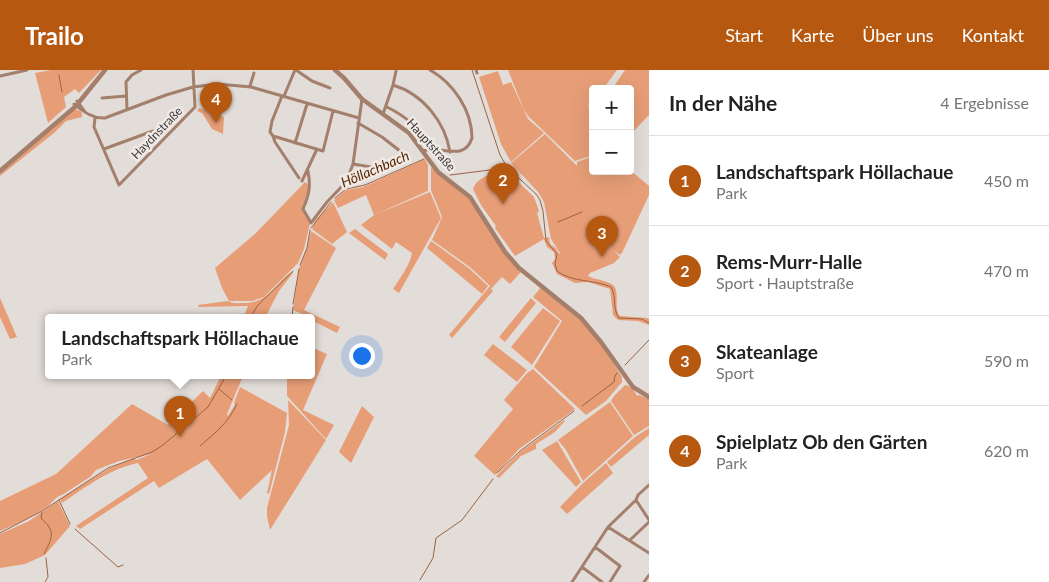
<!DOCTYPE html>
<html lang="de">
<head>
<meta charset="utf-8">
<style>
  :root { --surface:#fff; --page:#f2f2f2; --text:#222; --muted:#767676; --line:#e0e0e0; --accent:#b75811 }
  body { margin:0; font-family:Lato,sans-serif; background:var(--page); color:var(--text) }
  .controls { position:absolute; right:15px; top:15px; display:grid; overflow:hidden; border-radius:5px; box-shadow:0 5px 20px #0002 }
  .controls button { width:45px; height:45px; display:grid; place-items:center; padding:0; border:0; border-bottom:1px solid var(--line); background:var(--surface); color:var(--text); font:25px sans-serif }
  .you { position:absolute; left:361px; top:285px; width:18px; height:18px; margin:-12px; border:4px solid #fff; border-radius:50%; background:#1a73e8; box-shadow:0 0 0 8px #1a73e833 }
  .badge { display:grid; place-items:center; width:32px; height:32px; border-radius:50%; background:var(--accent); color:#fff; font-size:16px; font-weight:700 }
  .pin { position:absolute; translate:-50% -41px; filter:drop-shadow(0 1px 2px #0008) }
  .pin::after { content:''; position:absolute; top:26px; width:18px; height:15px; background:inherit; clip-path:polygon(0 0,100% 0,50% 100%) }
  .popup { position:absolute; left:45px; top:244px; width:270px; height:65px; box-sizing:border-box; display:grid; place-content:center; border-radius:5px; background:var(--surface); filter:drop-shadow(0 1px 4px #0005); font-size:16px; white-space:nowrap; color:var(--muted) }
  .popup b { font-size:19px; color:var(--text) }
  .popup::after { content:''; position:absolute; left:50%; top:100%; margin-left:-10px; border:10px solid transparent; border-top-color:var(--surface) }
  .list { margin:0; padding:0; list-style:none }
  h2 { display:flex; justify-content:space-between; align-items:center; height:65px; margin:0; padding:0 20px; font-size:21px }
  h2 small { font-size:16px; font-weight:400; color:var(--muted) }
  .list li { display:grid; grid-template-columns:32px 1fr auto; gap:15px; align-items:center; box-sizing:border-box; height:90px; padding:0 20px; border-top:1px solid var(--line) }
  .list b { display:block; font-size:19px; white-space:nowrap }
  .list p { margin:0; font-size:16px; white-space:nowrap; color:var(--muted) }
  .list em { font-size:16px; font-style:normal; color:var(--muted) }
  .map { position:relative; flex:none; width:649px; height:512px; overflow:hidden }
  header { display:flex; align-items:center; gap:30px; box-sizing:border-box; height:70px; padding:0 25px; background:var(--accent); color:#fff }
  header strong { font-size:24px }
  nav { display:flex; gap:28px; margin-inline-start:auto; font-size:18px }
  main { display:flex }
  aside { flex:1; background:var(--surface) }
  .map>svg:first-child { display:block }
  .green { fill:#e79e77 }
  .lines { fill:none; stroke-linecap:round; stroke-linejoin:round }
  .stream { stroke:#9b6242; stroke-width:1 }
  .minor { stroke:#a37f6c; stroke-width:3 }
  .tertiary { stroke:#a37f6c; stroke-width:4.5 }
  .labels { text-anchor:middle; stroke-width:5; stroke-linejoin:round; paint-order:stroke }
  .street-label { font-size:12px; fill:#3c3938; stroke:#f0eae7 }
  .water-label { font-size:14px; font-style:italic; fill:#5c2803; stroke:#f0eae7 }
</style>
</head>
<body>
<header>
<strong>Trailo</strong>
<nav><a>Start</a><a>Karte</a><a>Über uns</a><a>Kontakt</a></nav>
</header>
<main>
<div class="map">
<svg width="649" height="512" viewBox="0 0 649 512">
  <rect width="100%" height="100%" fill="#e3ddd9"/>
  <path class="green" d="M51,0H101L79,23L75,19L64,27L66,37L48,53L35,3Z
    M508,0H617L603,19H593V30L588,36L590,39L593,38V85L575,91L529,47L524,40Z
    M625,0H649V45L630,65V19H612Z
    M498,1L503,15L511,12L528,49L544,63L511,92L501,74L479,7Z
    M199,38L224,47L223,64L212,59L202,43L197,41Z
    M75,39L78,40L77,41L79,40L82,43V47L66,51L54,63L0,106V103Z
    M545,64L577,96V92L593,86V101L630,100L649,116V125L622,183L620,185L614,181L620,187L614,193L590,203L588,206C595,210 608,210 614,216C620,223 613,237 620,246L647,248L649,249V255L638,251L618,250L613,245L610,219L588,212L575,213L557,204L552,193L555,189L554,182L547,177L544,169L515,186L495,158L496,156L481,135L473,119C478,106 493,104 505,99L534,127L539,141L537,143L544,168L549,167L550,174L556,178L559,184L560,183L551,169L544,132L538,122L511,93Z
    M425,89L428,95V121L374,145L366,125L338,138L334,130L346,120L363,117Z
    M431,97L469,129L521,202L510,214L502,207L491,219L493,221L452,268L449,265L490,216L471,198L432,170L442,147L431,120Z
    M305,112L310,116L302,139L310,153L304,179L298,193L264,227L252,231H229L222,218L215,198L256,163Z
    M430,122L441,148L399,223L393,219C400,208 410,195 412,183L396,172L392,179L361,155L374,145Z
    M333,132L347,162L332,174L312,159L315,151Z
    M355,159L388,184L385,190L349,163Z
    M311,161L336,178L304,240L340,257L337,263L311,250V248L293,240L299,199L307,178Z
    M431,171L470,199L488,216L482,224L427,178Z
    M293,201V203L279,221L265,248H243L248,236L199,237L198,235L228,231C233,234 238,233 244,233C269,233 274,214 293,201Z
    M541,217L586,255L601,274L622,307V312L606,331L586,345L534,297L562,251L533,227Z
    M0,228L17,267L10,269L0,247Z
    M531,228L536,233L505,272L499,267Z
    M543,238L560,251L532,295L511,277Z
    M493,274L527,300L517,312L484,285Z
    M311,277L327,284L303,340L334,355L326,369L287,326V306H311Z
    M533,299L575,339L519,379L495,405L474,386L513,339L504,330L527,303Z
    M221,306H243L227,344L228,346L235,334L234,333L240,317L287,343L285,362L269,424L267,423L272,400L240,430L207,389L159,418L154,411L80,459L76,456L148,408L138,393C109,399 86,417 62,433L60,429L108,399L134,388L136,390L151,384L119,391L96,400L90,407L62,425C56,426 52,433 47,437C32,447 16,454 0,461V431L56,404L132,334L168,355L203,321L210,328Z
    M625,315C631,316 635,321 637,326L639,325L649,329V356L634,365L611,331L614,326Z
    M288,330L326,370L270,460L267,446V438L289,355Z
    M610,332L633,366L583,411L566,380L558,370Z
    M362,336L374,347L351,393L339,382Z
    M564,350L565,351L555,362L536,374V379L521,386L499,408L496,406L520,382Z
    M649,358V365L611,397L607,392L635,367Z
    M557,371L581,412L576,417L542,380Z
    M606,393L613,403L567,444L560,437L583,413Z
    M58,431L70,456L45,485L25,494L0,498V464L29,451Z"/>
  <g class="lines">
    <path class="stream" d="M472,0L500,85L507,97L536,124L540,130L543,141L546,171L557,184L555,194L557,201C573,213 593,209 611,217C617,227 612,239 619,248L642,249L649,253
      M59,5L62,22
      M450,105L506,98
      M335,128L346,119L365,115L424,89
      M558,152L582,142
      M311,158L331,132
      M300,195L307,178L310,160
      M293,234L299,199
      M250,248L258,235L293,201
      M292,248L293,237
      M625,295L649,270
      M219,319L232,330
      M582,336L614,312L615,306L617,303
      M200,376C215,363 229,352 237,334
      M497,403L520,381L574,341
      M59,430L70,454
      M42,442L41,448C43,451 47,453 49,457C55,465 48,476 44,484
      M75,459L118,497L123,495
      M0,463L42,441L108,398L152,382L163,375L208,337L226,306
      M420,510L433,488L436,468L462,450L493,409
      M45,512L48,507L46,488"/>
    <path class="minor" d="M296,0L312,11L330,18
      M476,0L477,3
      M0,6L27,0
      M393,15C423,24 445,52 450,82
      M250,16L254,3
      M282,26L272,51L270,62L273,66L323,81L333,41
      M284,26L295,0
      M102,28L126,26
      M77,31L85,42
      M74,34C83,42 93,49 105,48L166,25L193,17L218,14L251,17L359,48
      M387,37C407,47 420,58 429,79
      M127,40L126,12L132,5L141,0
      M383,44L393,15L396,1
      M95,48L94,57L119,115L195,37L193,0
      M358,53L382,67L400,81
      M273,66L275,72L299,108
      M295,73L307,34
      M104,79L153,61
      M423,81C440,74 464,93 472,68C472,40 453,13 430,0
      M353,94L371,97
      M308,101C311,117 309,125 303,139L311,153L327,132L346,112L353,94L362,29
      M302,111L317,79
      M636,430L649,450
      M608,457L649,483
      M630,470L649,452
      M595,477L620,496L610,512
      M582,497L602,512
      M572,512L608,457L636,430L638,425L649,415
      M644,512L649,505"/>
    <path class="tertiary" d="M335,0L344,8L362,29L409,63L438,102L470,127L505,182L519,198L581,248L601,272L633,317L649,327
      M0,101L76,36L105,0"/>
  </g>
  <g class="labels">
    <g class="street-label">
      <text transform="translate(157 63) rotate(-46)" y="4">Haydnstraße</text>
      <text transform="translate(431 75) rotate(48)" y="4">Hauptstraße</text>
    </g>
    <g class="water-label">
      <text transform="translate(375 99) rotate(-23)" y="5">Höllachbach</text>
    </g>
  </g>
</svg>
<div class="controls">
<button>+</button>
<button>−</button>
</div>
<div class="you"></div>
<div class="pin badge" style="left:180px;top:367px">1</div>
<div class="popup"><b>Landschaftspark Höllachaue</b>Park</div>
<div class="pin badge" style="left:503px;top:134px">2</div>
<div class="pin badge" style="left:602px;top:187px">3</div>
<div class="pin badge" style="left:216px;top:53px">4</div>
</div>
<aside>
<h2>In der Nähe<small>4 Ergebnisse</small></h2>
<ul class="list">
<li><span class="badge">1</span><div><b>Landschaftspark Höllachaue</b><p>Park</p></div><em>450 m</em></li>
<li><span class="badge">2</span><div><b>Rems-Murr-Halle</b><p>Sport · Hauptstraße</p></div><em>470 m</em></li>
<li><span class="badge">3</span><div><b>Skateanlage</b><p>Sport</p></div><em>590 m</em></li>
<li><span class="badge">4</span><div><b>Spielplatz Ob den Gärten</b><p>Park</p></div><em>620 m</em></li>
</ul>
</aside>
</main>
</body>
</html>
